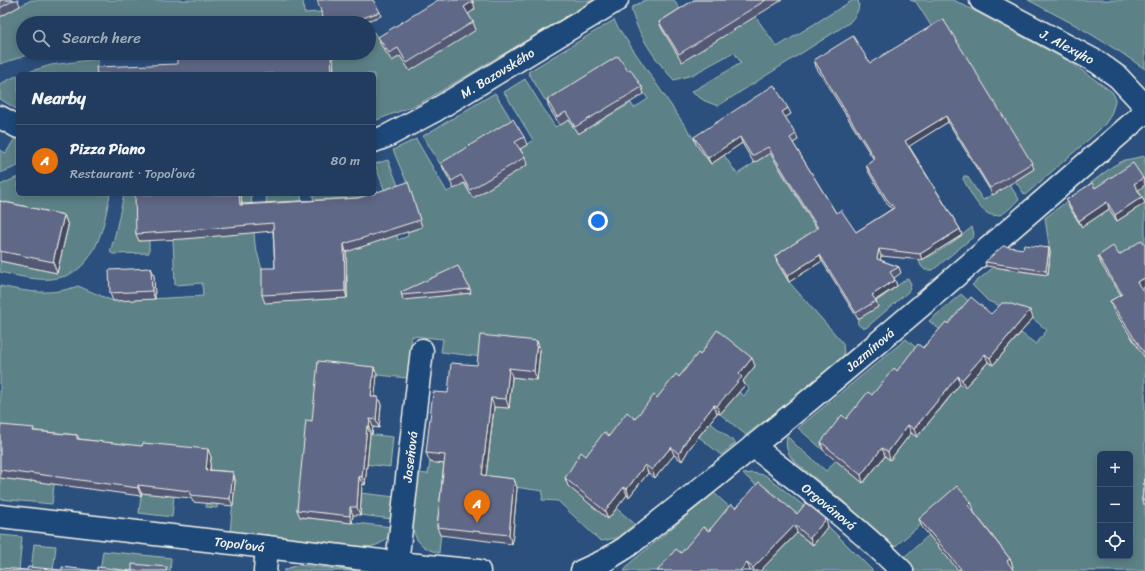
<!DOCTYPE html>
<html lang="en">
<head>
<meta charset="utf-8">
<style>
  :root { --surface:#213c5e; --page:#2d4767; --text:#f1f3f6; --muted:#a2adbc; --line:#3e5673; --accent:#90b9f0 }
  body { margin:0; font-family:Sriracha,sans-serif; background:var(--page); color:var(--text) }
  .controls { position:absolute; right:12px; bottom:12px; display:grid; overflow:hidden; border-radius:6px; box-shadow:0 2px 10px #0003 }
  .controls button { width:36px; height:36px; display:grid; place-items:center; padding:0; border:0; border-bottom:1px solid var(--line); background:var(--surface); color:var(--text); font:20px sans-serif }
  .you { position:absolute; left:598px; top:221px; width:14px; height:14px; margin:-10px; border:3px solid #fff; border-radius:50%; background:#1a73e8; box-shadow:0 0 0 6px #1a73e833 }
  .badge { display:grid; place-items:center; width:26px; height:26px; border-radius:50%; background:var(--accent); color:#fff; font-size:13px; font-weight:700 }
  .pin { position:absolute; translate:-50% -33px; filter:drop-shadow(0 1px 2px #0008) }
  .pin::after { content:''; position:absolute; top:21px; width:14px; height:12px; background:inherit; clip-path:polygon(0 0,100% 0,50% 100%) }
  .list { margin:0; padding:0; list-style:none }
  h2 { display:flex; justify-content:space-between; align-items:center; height:52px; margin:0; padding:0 16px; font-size:17px }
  h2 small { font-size:13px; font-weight:400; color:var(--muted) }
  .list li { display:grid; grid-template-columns:26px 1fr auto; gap:12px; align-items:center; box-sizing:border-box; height:72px; padding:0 16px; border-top:1px solid var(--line) }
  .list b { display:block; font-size:15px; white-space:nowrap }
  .list p { margin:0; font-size:13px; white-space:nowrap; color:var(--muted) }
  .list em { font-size:13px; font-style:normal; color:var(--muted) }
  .icon { flex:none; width:22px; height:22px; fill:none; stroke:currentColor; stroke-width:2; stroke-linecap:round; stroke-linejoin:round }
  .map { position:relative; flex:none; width:1145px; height:571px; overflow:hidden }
  .search { position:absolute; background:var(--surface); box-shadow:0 2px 10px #0003; left:16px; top:16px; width:360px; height:44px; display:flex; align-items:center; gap:10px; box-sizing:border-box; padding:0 14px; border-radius:22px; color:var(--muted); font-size:15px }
  .panel { position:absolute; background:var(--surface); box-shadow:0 2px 10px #0003; left:16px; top:72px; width:360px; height:124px; border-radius:6px }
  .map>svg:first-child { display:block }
  .green { fill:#5c8287; stroke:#a8bab8; fill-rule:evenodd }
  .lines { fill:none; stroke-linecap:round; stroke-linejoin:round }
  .street-casing { stroke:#f4f1e8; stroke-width:25 }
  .street { stroke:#1f4a7a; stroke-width:22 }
  .wall { fill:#535974; stroke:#f4f1e8 }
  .shaded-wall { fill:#43495e; stroke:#f4f1e8 }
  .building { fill:#606887; stroke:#f4f1e8 }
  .labels { text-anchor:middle; stroke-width:3; stroke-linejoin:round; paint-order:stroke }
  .street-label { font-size:13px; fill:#f4f1e8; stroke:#1f4a7a }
</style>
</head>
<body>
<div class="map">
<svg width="1145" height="571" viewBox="0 0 1145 571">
  <rect width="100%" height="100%" fill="#2c507d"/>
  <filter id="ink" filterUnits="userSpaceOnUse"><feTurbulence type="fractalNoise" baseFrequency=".025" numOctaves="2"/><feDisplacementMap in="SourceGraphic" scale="8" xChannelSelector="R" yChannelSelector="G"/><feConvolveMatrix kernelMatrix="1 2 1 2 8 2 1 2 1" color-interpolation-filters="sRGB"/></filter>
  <g filter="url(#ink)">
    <path class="green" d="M31,0H303L304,13L321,12L325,23H23V53H34L0,64V17Z
      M470,0H594L419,104L374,121V74H334L333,53H369V35L374,32L392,61L467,15Z
      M645,0H674L684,16H755L777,47L853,0H858C861,10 855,16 849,23L718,106L705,101L691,92L741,63L734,52L692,75L674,80C657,63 636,32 631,8Z
      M910,0H954L1072,63L1112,92L1115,97V102L1111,115L1105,124L1096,133L1025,195L1015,181L1034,169L935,32L916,2Z
      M1028,0H1145V69L1120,52L1079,27Z
      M614,20L617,26L711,164L724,155L737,174L770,153L818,231L825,227L839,250L818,263L806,244L777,262L789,282L843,343L844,354L841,359L795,398L746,435L720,414L725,408L718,402L731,386L744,396L749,388L742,382L754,366L720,338L711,352L716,355L708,367L701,361L691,374L695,377L686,388L679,382L671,392L674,395L663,408L656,403L646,417L651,421L644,431L630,420L621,432L625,436L616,447L607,440L598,451L602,454L592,467L584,460L568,486L608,518L616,508L635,524L616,538L602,541L598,539L558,501L542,500L543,491L500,485L499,493L445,487L439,553C411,546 411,528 413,504C414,493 416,483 417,473L428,474L430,462L487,468L494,407L509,408L512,377L537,380L540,350L484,344L482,357L441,352L443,339L412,336L407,378L321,369L318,398L323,399L320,429L309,428L306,458L312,459L309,488H303L300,517L392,527C389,541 379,546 366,547L230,532L235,480L221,479L217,508L206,507L211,457L146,451L145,454L80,446V443L48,440L44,475L55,476L52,504L0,499V470L17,473L16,480L31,482L36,436L4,432L3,437H0V286C28,292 50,296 78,286L113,301L203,296L202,283L175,285L173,239L244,233L241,194L222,196V194H251L255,245L264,276L265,302L347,298V275H334L333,244L342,243L340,206L314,208L313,194H361L376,242L397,235L398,240L408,236L407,232L422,227L410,190L393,150L416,139L447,192L464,183L473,198L527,165L518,150L533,140L504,92L525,79L555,127L568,119L578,134L631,103L634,108L648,99L633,77L630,78L617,57L602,66L606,73L564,99L560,92L545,100L528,72ZM459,270L471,293L437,296L432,283Z
      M98,59L99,74H22L51,65Z
      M18,75V110L0,99V84Z
      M495,93L512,121L440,164L423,136Z
      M15,138L18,140V166L0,173V150L6,153Z
      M1145,156V490L1144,504H1145V571H1011L1009,569L1012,567L975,571H914L903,558L929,535L946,556L930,517L893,548L843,501L793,460C787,452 785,446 787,436L797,446L826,471L836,460L864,483L875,468L876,449L890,460L901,425L917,437L931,420L925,413L927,401L939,411L950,397L946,393L951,377L965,387L978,373L977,352L993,365L1021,333L1036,344L1047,330L1032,318L988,301L972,285L1005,258L1004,269L1048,275L1050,252L1045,218L1113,166L1125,160ZM1100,454H1130V556H1100Z
      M388,160L401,193L387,197L375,164Z
      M964,176H967L983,200L1009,184L1019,199C1014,204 1008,211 1002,214C983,223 970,191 963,179Z
      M18,177V194H110C104,226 96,271 58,278C40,282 18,276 0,272V261L57,273L0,211V185Z
      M124,194H158L137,202L139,241L149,240V253L113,254L110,252L115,235Z
      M266,194H301L302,208L267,217Z
      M972,227L974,234L973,237L933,270H925L921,266L919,260C933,258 960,237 972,227Z
      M908,278L911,284L909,291L866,328C860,327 856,325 858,319L877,307L875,302Z
      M961,294L973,305L945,334L929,321Z
      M906,339L921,352L844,423L823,450L798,428Z
      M703,417L736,443L721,455L699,437L705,428Z
      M365,434L393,437L390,467L356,463Z
      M752,473L765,475L809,510L800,521L743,474Z
      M142,488L161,495L174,496L172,517L139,513Z
      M361,493L395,497L392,519L360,515Z
      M714,493L734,511L666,571H624L630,563Z
      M828,526L873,571H760L797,533L813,545Z
      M0,535L22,537L19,571H0Z
      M34,544L56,546L53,571H31Z
      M103,551L171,558L170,571H100Z
      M298,565L356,571H283L289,568Z"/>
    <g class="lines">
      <g class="street-casing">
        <g id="street">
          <path id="s1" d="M981,0L1097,62L1118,77L1145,106"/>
          <path d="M0,117L18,127"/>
          <path id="s2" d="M374,141L387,136L434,111L617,0"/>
          <path id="s3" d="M753,446C804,486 856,525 902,571"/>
          <path id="s4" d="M0,516L267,547L397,563L479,571"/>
          <path id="s5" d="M397,563L422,350"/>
          <path d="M265,571L267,547"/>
          <path id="s6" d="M582,571L604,561L625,548C804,410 975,260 1145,112"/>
        </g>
      </g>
      <use href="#street" class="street"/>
    </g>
    <path class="wall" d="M0,0H18L20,6L0,17Z
      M694,0H782L682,62L662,29L659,22Z
      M475,9L468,14L473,22L476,30L410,71L400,56L392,61L381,45L378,37Z
      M380,12L381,16L361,23H325Z
      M814,60L870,63L1032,163L1034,169L993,195L948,122L909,146L960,229L962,235L922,260L881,256L880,260L899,267L901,273L894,278L897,286L876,301L878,307L858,319L822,261L789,282L777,262L775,256L817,229L770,153L754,163L742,143L711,164L696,144L694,137L791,114L785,117L796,134L798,140L793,143L836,213L856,232L892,209L888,205L868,171L866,165L874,160L816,67Z
      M628,71L642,87L644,94L578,134L569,120L560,125L549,108L547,100Z
      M524,137L527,145L520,149L525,157L527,165L473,198L464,183L454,189L444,170L441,163Z
      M1143,178L1145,185L1138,190L1142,197L1145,203L1117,221L1109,209L1082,227L1069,207L1066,200L1095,188Z
      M410,190L422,227L346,252L347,298L265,303L262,295L275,268L273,231L184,239L139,241L136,234L140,194H241L242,204L358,198Z
      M0,201L64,215L68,226L57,273L0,261Z
      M1145,245V287L1142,289L1145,294V358L1113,309L1110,301L1121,295L1101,264L1098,256L1119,255Z
      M1049,248L1050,252L1048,275L986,266L985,262L1023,249Z
      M151,268L154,276L155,299L113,301L110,293Z
      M470,289L471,293L403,300L401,292Z
      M991,314L1033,318L993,365L988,362L965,387L960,384L917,437L911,433L890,460L885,456L863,483L823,450L821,442L872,395L897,371L948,324Z
      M537,341L540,350L537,380L512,377L509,408L494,407L486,476L514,479L517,488L512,544L440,535L437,527L444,464L430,462L426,453L448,393L477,365Z
      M700,355L755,366L743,381L745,385L720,414L717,413L689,449L682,461L674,455L655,478L648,473L629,497L627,495L608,519L568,486L565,478L586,456L609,436L635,419L679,377Z
      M374,367L377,375L374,397H378L381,405L379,428L373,427L372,434H370L365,485L362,484L360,515H353L352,523L300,517L297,510L312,421Z
      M0,430L35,431L77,435L79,439L211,457L210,470L233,472L235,480L233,506L193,502L191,498L141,493V496L31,481V482L0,478Z
      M1145,473V504H1143L1142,500Z
      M736,508L797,514L828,526L813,545L797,533L760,571H751L681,553Z
      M974,510L973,511L1010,559L1013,567H1011L958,570L922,527L919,519Z"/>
    <path class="shaded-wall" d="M473,1L475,9L467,15L464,7Z
      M331,53H332L333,58L334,74H332Z
      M788,108L791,114L784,118L782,112Z
      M946,116L948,122L908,147L905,141Z
      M740,137L742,143L711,164L708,158Z
      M1143,178L1145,185L1137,191L1134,184Z
      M239,194H241L242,212L240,205Z
      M1142,197L1145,203L1117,221L1115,215Z
      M1107,202L1109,209L1082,227L1079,221Z
      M64,215L68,226L57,273L53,262Z
      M960,229L962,235L922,260L920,254Z
      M344,244L346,252L347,298L345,291Z
      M1049,248L1050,252L1048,275L1046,271Z
      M879,249L881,256L879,265L877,259Z
      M820,255L822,261L789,282L787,276Z
      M151,268L154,276L155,299L152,291Z
      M1145,278V287L1140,290L1137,282Z
      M895,280L897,286L874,301L872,295Z
      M1030,310L1033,318L993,365L990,358Z
      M537,341L540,350L537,380L534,371Z
      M985,354L988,362L965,387L962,380Z
      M752,358L755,366L743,381L745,385L720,414L717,406L739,374Z
      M374,367L377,375L374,405L371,397Z
      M509,368L512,377L509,408L506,399Z
      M958,376L960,384L917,437L914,429Z
      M378,397L381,405L379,428L376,420Z
      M491,398L494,407L485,484L482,475Z
      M714,405L717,413L689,449L682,461L679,454L686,441Z
      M370,419L373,427L372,434L369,427Z
      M908,425L911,433L890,460L888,452Z
      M367,426L370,434L365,485L362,477Z
      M671,447L674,455L655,478L652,470Z
      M882,448L885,456L863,483L861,475Z
      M208,449L211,457L209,478L206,470Z
      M645,465L648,473L629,497L627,489Z
      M233,472L235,480L233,506L230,499Z
      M359,476L362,484L360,515L357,507Z
      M514,479L517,488L512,544L509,535Z
      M138,485L141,493V496L138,488Z
      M624,487L627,495L608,519L605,511Z
      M971,502L974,510L971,513L968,505Z
      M350,507L353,515L352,523L350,516Z
      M826,519L828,526L813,545L810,538Z
      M795,525L797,533L760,571H754L753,568Z
      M1010,559L1013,567L1009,569L1007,561Z
      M747,563L750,570V571H740Z"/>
    <path class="building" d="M0,0H14L0,8Z
      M317,0H373L380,12L348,23H325Z
      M438,0H472L473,1L464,7L473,22L407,63L398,48L389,53L378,37Z
      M694,0H766L679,54L659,22Z
      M279,17V23H246V19Z
      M943,19L1032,163L990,188L946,116L905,141L960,229L920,254L879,249L877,259L899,267L890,272L895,280L872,295L876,301L856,313L820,255L787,276L775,256L818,228L768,147L752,156L740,137L708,158L694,137L774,85L788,108L782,112L796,134L790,138L836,213L841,210L856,232L894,208L886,198L866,165L875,159L814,60L853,36L870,63Z
      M248,53H331L332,74H97L96,67L177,64V57L248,54Z
      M618,56L628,71L630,69L642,87L575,127L566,112L557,117L547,100Z
      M513,119L524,137L515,142L525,157L470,190L461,175L452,181L441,163Z
      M1133,163L1143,178L1134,184L1142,197L1115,215L1107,202L1079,221L1066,200L1092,183L1095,188Z
      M408,182L420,220L344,244L345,291L262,295V268H275L273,223L181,231L136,234L135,194H239L240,205L358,198L371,194H374V193Z
      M0,201L64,215L53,262L0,251Z
      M1142,240L1145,245V278L1137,282L1145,294V354L1110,301L1122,294L1098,256L1113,246L1119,255Z
      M1024,245L1049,248L1046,271L985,262L1003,246L1023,249Z
      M458,266L470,289L402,295L401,292Z
      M151,268L152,291L110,293L109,270Z
      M971,297L991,314L1002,303H1008L1030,310L990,358L985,354L962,380L958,376L914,429L908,425L888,452L882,448L861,475L821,442L842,415L846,419L868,392L872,395L894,368L897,371L918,344L923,348L946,322L948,324Z
      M717,330L752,358L739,374L742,377L717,406L714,405L686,441L679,454L671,447L652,470L645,465L627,489L624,487L605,511L565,478L581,452L586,456L604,432L609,436L627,412L635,419L654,395L657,398L676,374L679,377L698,353L700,355Z
      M480,335L537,341L534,371L509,368L506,399L491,398L482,475L514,479L509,535L437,527L445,455L426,453L433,392L448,393L451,363L477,365Z
      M318,361L374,367L371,397H378L376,420L370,419L369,427L367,426L362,477L359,476L357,507H350V516L297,510L306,420L312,421Z
      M1,425L34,428L33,431L77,435V439L142,446L143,443L208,449L206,470L233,472L230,499L190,495V491L138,485V488L29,473L28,474L0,470V430Z
      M1145,473V500H1142Z
      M759,482L797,514L806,503L826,519L810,538L795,525L753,568L747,563L740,571H657L676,549L681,553L703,527L709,531L731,504L736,508Z
      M957,486L971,502L968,505L1010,559L1007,561L1014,571H958L961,569L919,519Z
      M132,564L167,567L166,571H0V568L27,570L28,567L62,570V567L97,571V567L132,571Z"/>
  </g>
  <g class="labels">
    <g class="street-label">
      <text dy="5" stroke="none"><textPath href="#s1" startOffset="98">J. Alexyho</textPath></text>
      <text dy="5" stroke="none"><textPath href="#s2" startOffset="141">M. Bazovského</textPath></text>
      <text dy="5" stroke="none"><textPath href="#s6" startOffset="364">Jazmínová</textPath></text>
      <text dy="5" stroke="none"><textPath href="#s5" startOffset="107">Jaseňová</textPath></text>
      <text dy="5" stroke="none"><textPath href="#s3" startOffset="97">Orgovánová</textPath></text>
      <text dy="5" stroke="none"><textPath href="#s4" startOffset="241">Topoľová</textPath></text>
    </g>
  </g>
</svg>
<div class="controls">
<button>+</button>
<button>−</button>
<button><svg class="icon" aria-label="locate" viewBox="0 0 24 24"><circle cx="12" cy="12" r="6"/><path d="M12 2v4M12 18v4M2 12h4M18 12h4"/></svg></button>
</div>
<div class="you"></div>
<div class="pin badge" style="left:477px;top:523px;background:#e8710a">A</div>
<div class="search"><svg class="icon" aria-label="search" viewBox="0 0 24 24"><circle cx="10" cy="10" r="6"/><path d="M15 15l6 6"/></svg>Search here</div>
<section class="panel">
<h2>Nearby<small></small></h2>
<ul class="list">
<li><span class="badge" style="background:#e8710a">A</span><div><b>Pizza Piano</b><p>Restaurant · Topoľová</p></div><em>80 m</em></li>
</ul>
</section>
</div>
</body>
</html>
